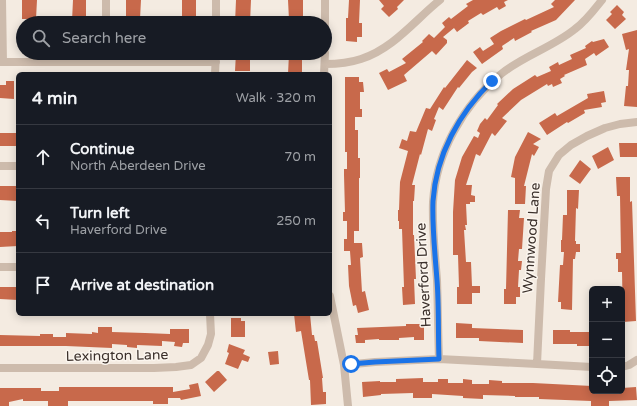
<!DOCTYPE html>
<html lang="en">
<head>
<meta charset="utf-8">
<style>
  :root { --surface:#171b24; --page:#20242c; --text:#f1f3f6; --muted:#9ea1a6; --line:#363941 }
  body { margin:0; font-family:"Varela Round",sans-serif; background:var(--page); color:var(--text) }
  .controls { position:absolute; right:12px; bottom:12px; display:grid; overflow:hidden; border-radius:6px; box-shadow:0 2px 10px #0003 }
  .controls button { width:36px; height:36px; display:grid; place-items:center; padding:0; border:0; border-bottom:1px solid var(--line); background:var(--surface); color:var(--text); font:20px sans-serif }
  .stop { position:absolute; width:12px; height:12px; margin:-9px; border:3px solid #1a73e8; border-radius:50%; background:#fff }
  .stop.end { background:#1a73e8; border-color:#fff; box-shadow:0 1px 4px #0008 }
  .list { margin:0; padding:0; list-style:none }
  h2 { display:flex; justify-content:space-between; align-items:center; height:52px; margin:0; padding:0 16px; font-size:17px }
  h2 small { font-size:13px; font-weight:400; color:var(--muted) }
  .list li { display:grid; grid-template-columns:26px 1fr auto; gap:12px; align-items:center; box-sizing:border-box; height:64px; padding:0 16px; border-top:1px solid var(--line) }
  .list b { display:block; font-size:15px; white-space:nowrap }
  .list p { margin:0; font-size:13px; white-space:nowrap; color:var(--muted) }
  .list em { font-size:13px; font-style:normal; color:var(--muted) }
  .icon { flex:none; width:22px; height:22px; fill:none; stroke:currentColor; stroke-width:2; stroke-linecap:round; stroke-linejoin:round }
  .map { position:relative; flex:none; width:637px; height:406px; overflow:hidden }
  .search { position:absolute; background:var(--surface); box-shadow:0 2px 10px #0003; left:16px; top:16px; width:316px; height:44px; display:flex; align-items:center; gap:10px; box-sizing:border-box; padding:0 14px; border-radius:22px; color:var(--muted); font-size:15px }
  .panel { position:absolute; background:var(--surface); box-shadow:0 2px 10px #0003; left:16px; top:72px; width:316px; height:244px; border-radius:6px }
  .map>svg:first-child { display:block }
  .building { fill:#c8694b }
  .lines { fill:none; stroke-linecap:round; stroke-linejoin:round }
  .minor { stroke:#cdbbac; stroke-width:8 }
  .route { stroke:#1a73e8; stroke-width:5 }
  .labels { text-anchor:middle; stroke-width:3; stroke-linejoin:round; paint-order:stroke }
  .street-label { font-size:14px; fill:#3b302b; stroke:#fbf5ee }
</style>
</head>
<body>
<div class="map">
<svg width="637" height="406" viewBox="0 0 637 406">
  <rect width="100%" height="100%" fill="#f4ebe1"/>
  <path class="building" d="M22,0H37L36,19H22Z
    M73,0H86V22L72,21Z
    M126,0H141L140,19H126Z
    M182,0H196V18H182Z
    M236,0H251L250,23H235Z
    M288,0H303V20H289Z
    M349,0H360L359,23H362V37H357V42L346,41V18H348Z
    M379,0H404L397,7L398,9L389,17L381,9L384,6Z
    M473,0H508L504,2L506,6L499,10L497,7L483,15L481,13L468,21L469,23L457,32L454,28L443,37L447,40V43L436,55L432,51L404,75L407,81L388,90L379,73L387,69L389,72L406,63L402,59L423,42L422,41L429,34L434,38L445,27L442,23L449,17L451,19L468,6L466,4Z
    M555,0H575L556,20L531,31L532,32L515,41L514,38L502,46L503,49L482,64L473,52L480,47L483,51L494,44L490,38L501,31L525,19L526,20L554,7L551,4Z
    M617,5L624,12L622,15L626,19L615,29L606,20L612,14L610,12Z
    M637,30V107L624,106L626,86H628L629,70H626L629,49L626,50L622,34Z
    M604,39L609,47L596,56L594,53L585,59L587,65L564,75L565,76L560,79L562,83L553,87L552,84L548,86L547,84L521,100L502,118L507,121L495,136L492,133L480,156L476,154L466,185H472L471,195L475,196V202H470V204H466L467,225H465L466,230H464L466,262H471L472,286H480V293H472V304H457V287H459L458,255H453V212L455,180L462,157L474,136L478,138L480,133L477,131L480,124L485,118L487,120L498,105L497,104L513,89L535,75L537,77L551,71L549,67L558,62L559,65L572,59L570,55L586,48L585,46L592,41L593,42Z
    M236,53H250V71H235Z
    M289,54H302V74H288Z
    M467,60L477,68L472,72L459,88L458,87L443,110L439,107L434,119L436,120L432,131L428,129L421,155L420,154L412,185H415L414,201H413V235H414L416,279H414L415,304L403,305L402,287H404L402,229H399V221H398V210H399L400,182L408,151L399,148L402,139L407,141L410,131L416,132L426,108L430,109L444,87L445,88Z
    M345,77H359V82H363L364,92H360V109H362V117H355V130H358V158H360V178H359V231H354V243H362L363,257L360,258L362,292L365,291L369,310L358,313L356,305L353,306L349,286L348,265H351L350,251H344V239H347V221H343V212H345L344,175V169H347V152H345Z
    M6,81H14V99L0,98V85H6Z
    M604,91L606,102L601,103L602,107L584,110L585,113L568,123L567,122L547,135L539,123L555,113L557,116L588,98L587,94Z
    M528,132L541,139L533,144L539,147L534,156L532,154L524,186H526L525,204H515V178L511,177L515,157Z
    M0,133H18V146H0Z
    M619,143H637V157H620Z
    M608,147L614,160L598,169L592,156Z
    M580,160L591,169L580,184L569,176Z
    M616,177H630V202L632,201L636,321L623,322L622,272H618V259H616V253H621L620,196H617Z
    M0,186H18V201L0,200Z
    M567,190H579L578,209L576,208L575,241H576V244H580V252H576L575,259H573L572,310L561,309V302H558L560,265H563L564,252H561V240H562L563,215H567Z
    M508,210H520L519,218H524L522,249H519L518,261H522L521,270H519L518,287H520V297H516V304H504V289H506Z
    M12,231H18V246L0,247V232H12Z
    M0,287H18V300L0,299Z
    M294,314H310L312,335H314L315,341H317L323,378H322L323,392H326V404L311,405L310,380H309L301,331L296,332Z
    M231,318H241V321H245V337H231Z
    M456,323L472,324V328L523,330V343L479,341V338H456Z
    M406,324H424V340H414V337L399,338V340H379V339L365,340V343H356L355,335H358L357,328L406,326Z
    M98,327H112V332L145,333L170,334V329H189V343H183L182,347L174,346L175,342L162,341V346L137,345V348L127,347V345L112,344V348L66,346H0V335L40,336V334H53V337H66V333L92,334V332L98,333Z
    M553,330H570V332H592V346H577V344H553Z
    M229,344L245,350L243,354L250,357L248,362L242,360L238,369L225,364L229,353L227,352Z
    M278,351L279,364L270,365L268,352Z
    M217,371H219L227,380L214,392L205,382Z
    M423,378V382H438V379H448V383H463V379L472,380V384H489V380L502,381V383H533L592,386V391H600V392H617V391H622V388L636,387L637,400L609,401V406H591V401L539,399V397H515V396L483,395V399L463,398V396L432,394V398H413V393L381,394V395L363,397L362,382L380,381V382H396V379Z
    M198,383L201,396L181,400L180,398H168V404H153V401H68V406H48V401H23V399L9,402V406H0V388H41V391H59V387H173V392L190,389L189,385Z"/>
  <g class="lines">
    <path class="minor" d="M2,0L3,62
      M106,0V23
      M216,0V23
      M325,32V0
      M106,53V62
      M0,62H216
      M325,64C337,64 349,63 361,59C393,49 415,20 440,0
      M215,74L216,53
      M324,74L325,53
      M0,166H18
      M0,267H18
      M330,296L344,365L348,406
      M439,359C438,333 438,307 437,280C435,254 432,228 433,202C436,153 463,105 501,74C523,56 553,47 575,29C586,21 594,10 602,0
      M537,364L541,279L546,189L549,171L559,155L571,145L587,136L605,128L620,124L637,122
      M344,365L375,362L439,359L537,364L592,367
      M622,367L629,365L637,360
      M0,368H154L176,367L191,365L201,358L208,345L211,334L210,314"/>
  </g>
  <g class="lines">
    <path class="route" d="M351,364L375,362L439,359C438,333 439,306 437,280C435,254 432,227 433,201C436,155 459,113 492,81"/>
  </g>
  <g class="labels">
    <g class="street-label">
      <text transform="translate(531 238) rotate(-86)" y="5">Wynnwood Lane</text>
      <text transform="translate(423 275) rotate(-93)" y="5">Haverford Drive</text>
      <text transform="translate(117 355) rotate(-1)" y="5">Lexington Lane</text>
    </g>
  </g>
</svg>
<div class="controls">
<button>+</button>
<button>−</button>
<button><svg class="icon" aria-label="locate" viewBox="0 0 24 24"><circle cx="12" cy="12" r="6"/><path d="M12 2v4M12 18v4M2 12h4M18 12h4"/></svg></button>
</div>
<div class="stop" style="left:351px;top:364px"></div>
<div class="stop end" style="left:492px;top:81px"></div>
<div class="search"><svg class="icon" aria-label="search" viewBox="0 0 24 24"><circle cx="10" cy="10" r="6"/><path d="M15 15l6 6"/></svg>Search here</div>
<section class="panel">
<h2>4 min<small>Walk · 320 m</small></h2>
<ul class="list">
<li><svg class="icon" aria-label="ahead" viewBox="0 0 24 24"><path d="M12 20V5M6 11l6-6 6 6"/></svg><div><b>Continue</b><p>North Aberdeen Drive</p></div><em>70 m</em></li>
<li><svg class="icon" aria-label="left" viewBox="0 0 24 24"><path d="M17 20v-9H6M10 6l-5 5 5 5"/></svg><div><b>Turn left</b><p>Haverford Drive</p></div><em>250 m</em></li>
<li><svg class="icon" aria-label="arrive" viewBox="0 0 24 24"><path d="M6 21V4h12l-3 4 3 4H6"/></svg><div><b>Arrive at destination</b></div></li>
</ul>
</section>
</div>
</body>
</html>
